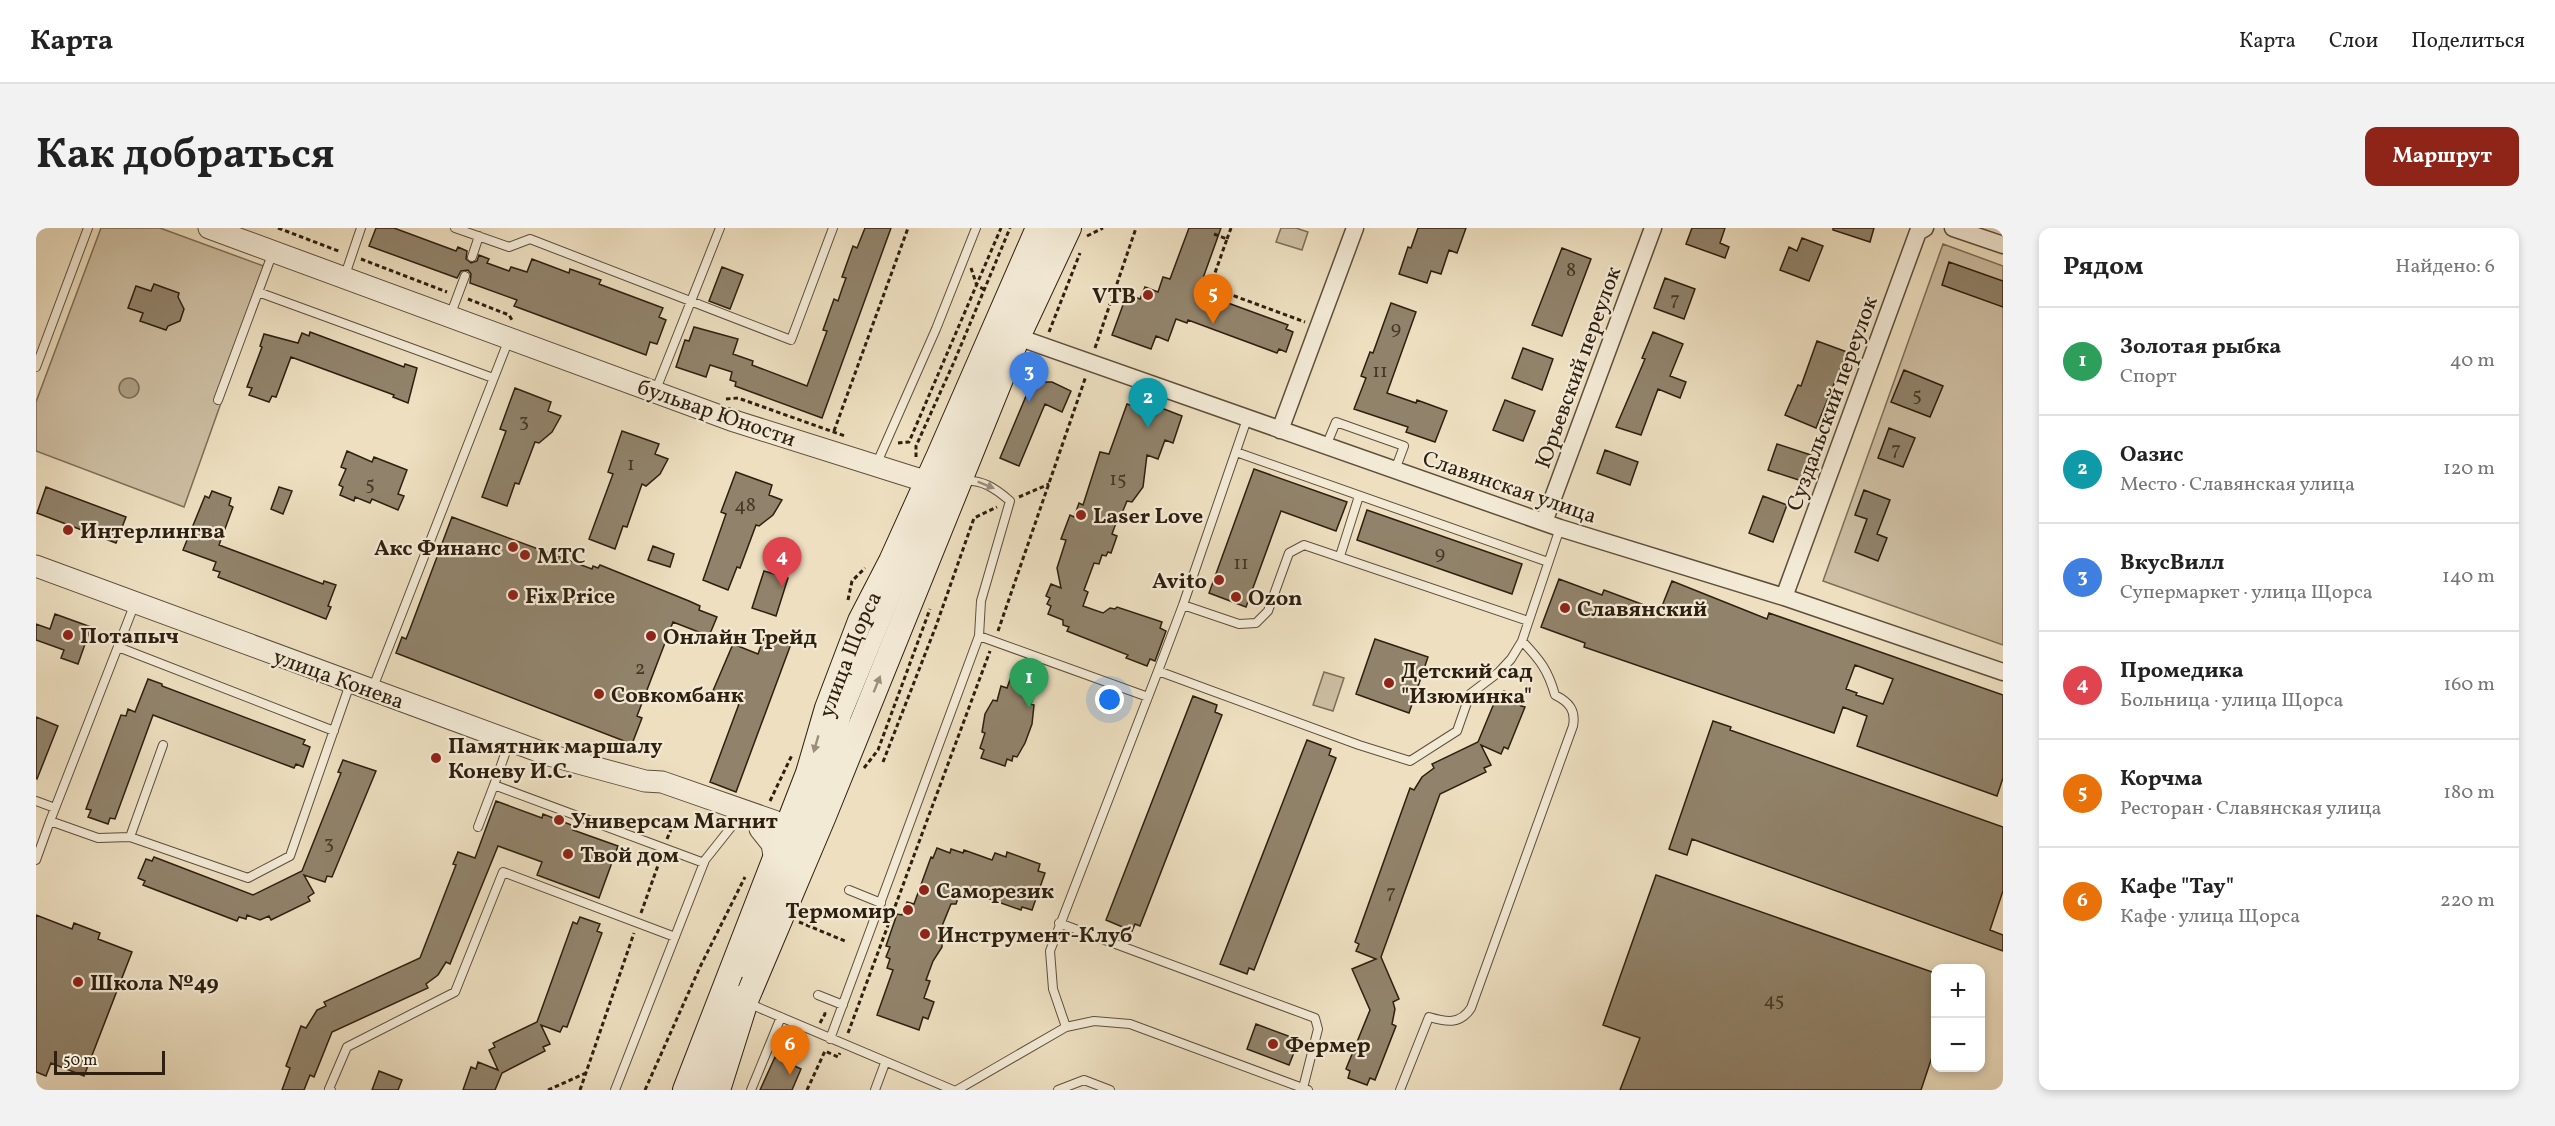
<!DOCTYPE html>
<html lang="ru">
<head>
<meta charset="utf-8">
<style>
  :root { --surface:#fff; --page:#f2f2f2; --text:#222; --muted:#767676; --line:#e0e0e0; --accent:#8f2418 }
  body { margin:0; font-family:Vollkorn,serif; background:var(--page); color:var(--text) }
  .controls { position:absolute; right:18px; bottom:18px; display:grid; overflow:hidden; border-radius:12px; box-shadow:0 3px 9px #0003 }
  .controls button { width:54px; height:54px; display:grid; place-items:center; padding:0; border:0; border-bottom:2px solid var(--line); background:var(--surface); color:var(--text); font:30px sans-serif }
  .scale { position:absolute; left:18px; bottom:15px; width:111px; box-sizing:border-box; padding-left:6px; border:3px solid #2e1f0f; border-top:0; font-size:16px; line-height:21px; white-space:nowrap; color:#2e1f0f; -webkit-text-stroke:4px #f3ead6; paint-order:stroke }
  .you { position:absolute; left:1074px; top:472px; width:21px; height:21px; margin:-15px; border:4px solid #fff; border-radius:50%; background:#1a73e8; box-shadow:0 0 0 9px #1a73e833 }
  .badge { display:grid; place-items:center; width:39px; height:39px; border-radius:50%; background:var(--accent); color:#fff; font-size:20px; font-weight:700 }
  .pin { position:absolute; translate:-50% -50px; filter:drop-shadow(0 2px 3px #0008) }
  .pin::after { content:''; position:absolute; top:32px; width:21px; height:18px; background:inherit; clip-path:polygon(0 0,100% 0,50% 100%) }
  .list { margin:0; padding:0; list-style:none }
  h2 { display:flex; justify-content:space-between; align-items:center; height:78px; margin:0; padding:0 24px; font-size:26px }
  h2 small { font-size:20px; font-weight:400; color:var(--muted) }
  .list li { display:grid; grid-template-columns:39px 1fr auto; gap:18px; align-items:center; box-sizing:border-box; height:108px; padding:0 24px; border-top:2px solid var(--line) }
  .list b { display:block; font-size:22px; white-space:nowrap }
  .list p { margin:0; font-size:20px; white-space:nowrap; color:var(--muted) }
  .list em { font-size:20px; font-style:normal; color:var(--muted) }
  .map { position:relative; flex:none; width:1967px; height:862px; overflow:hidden; border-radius:12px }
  header { display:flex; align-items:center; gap:36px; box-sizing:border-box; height:84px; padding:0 30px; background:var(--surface); border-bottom:2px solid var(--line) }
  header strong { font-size:28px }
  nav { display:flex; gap:33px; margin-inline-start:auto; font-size:21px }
  .intro { display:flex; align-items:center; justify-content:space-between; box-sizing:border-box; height:144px; padding:0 36px }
  h1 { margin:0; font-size:42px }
  .button { padding:15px 27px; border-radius:12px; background:var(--accent); color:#fff; font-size:21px; font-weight:700 }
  main { display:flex; gap:36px; padding:0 36px }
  aside { flex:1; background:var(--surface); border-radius:12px; box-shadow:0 3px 9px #0003 }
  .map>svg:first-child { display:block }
  .green { fill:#cdbea2; stroke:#7e6e58; stroke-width:1.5 }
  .water { fill:#ac9e84; stroke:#7a6b55; stroke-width:1.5 }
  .building { fill:#91836b; stroke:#2e1f0f; stroke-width:1.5; fill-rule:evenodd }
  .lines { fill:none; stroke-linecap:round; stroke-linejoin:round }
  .service-casing { stroke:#5e4f3b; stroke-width:10 }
  .minor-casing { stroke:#5e4f3b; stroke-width:19 }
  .tertiary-casing { stroke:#5e4f3b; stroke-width:23 }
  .secondary-casing { stroke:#2e1f0f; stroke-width:26 }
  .path { stroke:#2e1f0f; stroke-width:3; stroke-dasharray:4.5 3; stroke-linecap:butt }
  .service { stroke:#f3ead6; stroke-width:8 }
  .minor { stroke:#f3ead6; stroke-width:16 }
  .tertiary { stroke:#f3ead6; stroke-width:21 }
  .secondary { stroke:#f3ead6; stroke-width:24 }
  .oneway { fill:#9a8f7c }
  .poi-dot { fill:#8f2418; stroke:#f3ead6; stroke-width:2 }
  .labels { text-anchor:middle; stroke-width:4.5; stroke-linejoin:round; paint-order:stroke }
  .number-label { font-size:20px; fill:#473826 }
  .poi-label { font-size:22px; font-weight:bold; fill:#2e1f0f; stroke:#f3ead6; text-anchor:start }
  .street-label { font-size:22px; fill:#2e1f0f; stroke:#f3ead6 }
</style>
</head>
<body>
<header>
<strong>Карта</strong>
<nav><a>Карта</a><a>Слои</a><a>Поделиться</a></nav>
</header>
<div class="intro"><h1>Как добраться</h1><a class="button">Маршрут</a></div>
<main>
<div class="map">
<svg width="1967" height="862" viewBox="0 0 1967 862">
  <rect width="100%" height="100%" fill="#eddfc0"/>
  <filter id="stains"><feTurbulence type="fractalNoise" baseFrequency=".00333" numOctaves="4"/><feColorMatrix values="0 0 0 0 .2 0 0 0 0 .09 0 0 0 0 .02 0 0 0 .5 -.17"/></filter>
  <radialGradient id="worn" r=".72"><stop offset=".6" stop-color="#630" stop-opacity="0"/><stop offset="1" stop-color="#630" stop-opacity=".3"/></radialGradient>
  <path class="green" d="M65,0H124L233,40L148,279L0,223V174Z
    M1245,0H1260L1272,4L1266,22L1240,14Z
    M1907,16L1967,38V417L1787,353Z
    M1288,444L1308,450L1297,483L1277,477Z"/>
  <path class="water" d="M83 160a10 10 0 1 1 20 0a10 10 0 1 1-20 0Z"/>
  <path class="building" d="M340,0H358L420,23L422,19L431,23L430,31L435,35L441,33L443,27L453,31L451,35L473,43L475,39L491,44L496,31L533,45L534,41L565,52L563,56L627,80L623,89L630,92L621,116L614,114L610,127L478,78L481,72L434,55L435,46L432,42L425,43L421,50L333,18Z
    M829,0H855L786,190L699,158L700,154L694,152L696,144L674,137L670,149L640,139L649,112L653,113L658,99L702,111L697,126L717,133L716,137L771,158L791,103L787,102L798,71L802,73L806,61L810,50L806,49L817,18L821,20Z
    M1153,0H1185L1162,64L1252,97L1250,101L1257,104L1250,124L1243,121L1241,125L1152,92L1151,95L1140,91L1132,113L1120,108L1115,121L1076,107L1091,66L1104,71L1109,59L1122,64L1127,49L1134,51Z
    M1382,0H1430L1421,25L1413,22L1405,46L1395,43L1391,55L1363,46L1372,19L1375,20Z
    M1656,0H1689L1684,15L1693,19L1689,30L1650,16Z
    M1797,0H1838L1834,14L1797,2Z
    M1766,10L1787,18L1773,53L1744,42L1753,19L1761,23Z
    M1526,20L1555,31L1526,108L1496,97Z
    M1913,34L1967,53V79L1906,57Z
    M686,39L707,47L694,81L673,73Z
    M1629,50L1659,61L1648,91L1618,80Z
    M118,56L143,65L142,69L148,81L144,93L132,98L130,102L104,93L107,85L92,80L100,58L115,63Z
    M1355,75L1380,84L1351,165L1380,175L1381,172L1411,183L1399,214L1370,204L1372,199L1318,181L1330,150L1325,148L1334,124L1337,125Z
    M274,104L368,139L369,136L381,140L372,175L357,169L358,167L255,129L240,169L236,168L233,174L213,167L216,160L211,159L226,119L224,118L228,106L262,115L266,105L273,108Z
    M1617,104L1647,116L1634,148L1650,154L1644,170L1622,161L1605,207L1580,199L1609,131L1606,130Z
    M1781,113L1811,124L1780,200L1749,187L1762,157L1765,158Z
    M1487,120L1517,131L1506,162L1476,150Z
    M1868,142L1907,158L1894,189L1855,174Z
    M1006,154H1016L1035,163L1026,184L1009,176L983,238L964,230L993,161Z
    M479,160L515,174L512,183L525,188L516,204L503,215L499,214L483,256L479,255L471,278L446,269L470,203L464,201Z
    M1469,172L1499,183L1487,213L1457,202Z
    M1091,176L1121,186L1123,179L1146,188L1137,215L1129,212L1122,231L1111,227L1107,259L1096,274L1091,273L1086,285L1084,284L1076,306L1081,308L1075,325L1072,324L1070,328L1066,327L1063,336L1058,335L1048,362L1052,364L1047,378L1067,385L1074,380L1079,381L1081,379L1126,394L1124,400L1130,403L1119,433L1114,431L1111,438L1090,430L1092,427L1031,403L1033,399L1027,397V392L1012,386L1015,378L1011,376L1014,370L1010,368L1015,356L1025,360L1021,340L1030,312L1025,311L1034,287L1038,289L1043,275L1047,277L1064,224L1073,226Z
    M1853,200L1879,210L1867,239L1842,230Z
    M586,203L623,216L619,226L632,231L624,246L610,258L606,256L591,299L587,298L579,321L553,311L577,246L572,244Z
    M1741,216L1775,227L1766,253L1732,242Z
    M1569,222L1602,234L1594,257L1561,245Z
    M311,223L336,234L338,229L371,242L362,266L368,268L362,282L336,271L334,275L319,269L318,273L304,267L307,259L303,257L310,241L305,239Z
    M1218,241L1311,274L1300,303L1245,283L1210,379L1173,365Z
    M700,244L736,257L733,267L746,272L737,287L723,298L720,297L704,340L701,339L692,362L667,352L690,286L685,284Z
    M10,259L90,289L80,315L1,285Z
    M243,259L256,263L247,286L235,281Z
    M1828,262L1854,272L1841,306L1851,310L1842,333L1819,324L1831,291L1819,287Z
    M176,263L195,270L193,277L197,279L183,317L287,356L288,353L300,357L292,378L295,379L290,391L182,349L184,344L177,342L180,334L147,322L169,268L173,270Z
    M1727,268L1751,277L1737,314L1713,305Z
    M1331,282L1486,336L1476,366L1321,312Z
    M416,289L556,341L557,338L562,340L564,337L653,373L664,378L663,382L681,389L673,408L637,394L601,488L606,490L596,516L360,425L366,409L370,411L374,401Z
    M617,318L638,326L634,339L612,332Z
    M728,343L752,350L740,388L716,380Z
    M1523,351L1566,367L1568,362L1624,383L1636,353L1731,391L1733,385L1967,467V550L1961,568L1821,518L1831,488L1807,479L1798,505L1548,419L1549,415L1505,399ZM1819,437L1857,451L1847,476L1820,467L1821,465L1810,461Z
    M19,386L55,399L42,436L25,430L28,422L0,412V396L14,401Z
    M729,407L755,416L700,564L674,554L703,476L676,465L697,416L722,426Z
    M1339,411L1392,429L1373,485L1320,466Z
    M975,449L998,457L996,465L999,466L995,476L998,477L996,496L989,515L981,529L977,528L976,533L971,531L969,538L945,530L948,522L944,520L949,505L946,504L949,486L957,472L961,473L965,458L971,460Z
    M112,451L126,456V458L269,512L267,516L274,519L267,539L260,536L258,540L117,487L79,591L74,590L72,596L52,589L55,582L50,581L85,487L90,488L92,481L99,484Z
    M1468,463L1488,471L1485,478L1489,479L1472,521L1468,519L1465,526L1445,517L1455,537L1448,540L1450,544L1404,566L1345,729L1363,771L1357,774L1359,781L1356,796L1360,798L1339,852L1334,850L1331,857L1312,850L1314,843L1310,841L1334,782L1316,741L1340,731L1320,723L1323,716L1319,714L1374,560L1378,562L1386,549L1398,540L1396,536L1442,514L1461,468L1466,469Z
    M1157,468L1181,477L1179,484L1186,487L1104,698L1099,696L1096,703L1070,692Z
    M0,489L22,498L1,551L0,550Z
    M1677,493L1695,499L1694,502L1967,599V663L1954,702L1967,707V723L1656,611L1651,627L1633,621Z
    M1271,512L1295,521L1293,527L1300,530L1218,742L1213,740L1211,746L1184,736Z
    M307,532L340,543L296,649L291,648L289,654L268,647L278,665L272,669L274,673L235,692L233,688L224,692L211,687L210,691L203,689L201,693L107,657L109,653L102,650L110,631L116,633L118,629L217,667L266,643L305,545L302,544Z
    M460,573L506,590L507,586L538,598L537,602L582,618L563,670L501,647L506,634L462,618L414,736L410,734L402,747L390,756L392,760L296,804L278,849L274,847L268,862H246L254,840L250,838L265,798L270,800L281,782L290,778L288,774L384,730L420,637L417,636L422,624L439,630Z
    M901,620L914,625L915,621L927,625L928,622L956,632L959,625L970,629L971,624L1004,636L1002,643L1009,645L996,682L986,679L985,682L925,661L920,676H915L906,698V719L897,733L890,752L894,753L888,770L898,774L892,791L887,789L883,802L841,787L857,742L851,740L854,731L850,729L854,719L850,718L861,686L866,687L871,674L878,676L895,629L897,630Z
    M1620,647L1899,745V820L1885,862H1584L1604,810L1567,797Z
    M0,687L36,701L38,695L64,705L62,711L96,724L48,848L15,835L10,848L0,844Z
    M544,689L564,696L561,703L566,705L531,799L527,798L524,804L505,797L514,816L507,819L509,823L466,845L459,862H427L435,839L440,841L442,834L462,842L453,822L459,819L457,815L501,794L537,694L541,696Z
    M1220,796L1263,812L1253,837L1211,821Z
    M739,829L765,841L756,862H724Z
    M343,843L366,852L362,862H336Z"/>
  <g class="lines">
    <g class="service-casing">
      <path id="service" d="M419,0L473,19L494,11L755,112L797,0
        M436,29L443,8
        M308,50L325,0
        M222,64L457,150
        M414,88L429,48
        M0,139L52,0
        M619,164L684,0
        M182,172L237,24
        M1290,218L1300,194L1368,218L1359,242
        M1200,224L1512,334
        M840,237L900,101L940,0
        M1304,328L1323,268
        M99,375L14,593L62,610L94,609L212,650L254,628L314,456
        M1147,377L1203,396L1220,395L1232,383L1253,325L1268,317L1492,393
        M943,408L1112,469
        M82,419L298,503
        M1122,443L1147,377L1211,191
        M336,462L473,111
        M474,512L458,557L668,635
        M0,573L19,580
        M442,599L458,557
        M94,609L127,517
        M0,632L14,593
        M813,662L845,675
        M1023,695L1279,790L1282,801L1267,860
        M782,767L807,777
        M712,772L721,779L917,862
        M1030,799L1017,761L1014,723L1122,443L1323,517L1374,533L1421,503L1434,466L1463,444L1475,431L1486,413L1524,300
        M794,811L943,408L945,373L974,273C959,260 946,251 926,253
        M295,862L293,861L311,819L419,764L467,644L639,709
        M579,862L669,632L700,593
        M715,862L745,789
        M839,862L849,835
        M921,862L1030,799L1058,793L1094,796L1272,862
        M1022,862L1048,852L1074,862
        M1364,862L1393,789C1410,794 1424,797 1435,780L1537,498C1540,482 1533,474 1519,467C1512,442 1504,432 1486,413"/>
    </g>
    <g class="minor-casing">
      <path id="minor" d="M1917,0L1967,17
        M970,105L1524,300L1748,369L1967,444
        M1244,202L1319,0
        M1508,294L1617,0
        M1748,369L1882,4L1889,0
        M708,741L765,602L789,550L807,487L890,286L1016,0
        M664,862L699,765"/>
    </g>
    <g class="tertiary-casing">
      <path id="tertiary" d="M173,0L695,192L879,250L904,255L922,254
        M0,338L513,527L609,553L626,554L738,593L760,614L766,639
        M724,601L736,616L739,633"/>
    </g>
    <g class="secondary-casing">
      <g id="secondary">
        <path id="s1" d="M649,862L772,545L791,480L824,393L855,333L903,227L1002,0"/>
        <path d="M682,862L711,770L788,588L982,109L1033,0"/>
      </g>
    </g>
    <path class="path" d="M242,0L305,24
      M1178,6L1191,11L1174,59L1269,94
      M1051,8L1067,0
      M1191,11L1195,0
      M325,31L411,64
      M935,40L941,58L950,62
      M432,71L473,87L476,92
      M1013,104L1044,25
      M1059,120L1100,0
      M690,171L702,170L809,208
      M798,203L872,0
      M862,215L873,214L965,0
      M880,229V218L918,134L974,0
      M983,269L1013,256
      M812,372L816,353L829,340
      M962,403L1050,148
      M847,534L900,398L938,290L961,279
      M828,540L842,522L894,381
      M734,573L756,527
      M631,611L636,599
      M605,685L625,629
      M763,694L809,713
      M784,795L789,786L788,782
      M812,805L954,423
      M512,862L550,845
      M544,862L598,705
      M609,862L664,739L709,649
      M771,862L789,823L802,829L804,825"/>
    <use href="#service" class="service"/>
    <use href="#minor" class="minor"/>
    <use href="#tertiary" class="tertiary"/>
    <use href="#secondary" class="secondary"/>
  </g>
  <defs><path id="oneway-solid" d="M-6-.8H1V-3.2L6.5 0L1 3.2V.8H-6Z" transform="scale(1.5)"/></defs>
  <g class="oneway">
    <use href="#oneway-solid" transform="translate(950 257) rotate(22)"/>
    <use href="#oneway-solid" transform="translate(841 456) rotate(-68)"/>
    <use href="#oneway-solid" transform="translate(780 516) rotate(106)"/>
  </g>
  <g class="poi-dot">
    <circle cx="1112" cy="67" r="6"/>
    <circle cx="1045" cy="287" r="6"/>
    <circle cx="32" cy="302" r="6"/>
    <circle cx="477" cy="319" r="6"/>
    <circle cx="489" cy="327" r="6"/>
    <circle cx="1183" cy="352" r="6"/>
    <circle cx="477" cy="367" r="6"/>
    <circle cx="1200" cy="369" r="6"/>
    <circle cx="1529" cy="380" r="6"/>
    <circle cx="32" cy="407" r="6"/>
    <circle cx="615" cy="408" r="6"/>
    <circle cx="1353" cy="455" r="6"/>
    <circle cx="563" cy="466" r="6"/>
    <circle cx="400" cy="530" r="6"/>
    <circle cx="523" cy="592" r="6"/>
    <circle cx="532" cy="626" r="6"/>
    <circle cx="888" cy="662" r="6"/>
    <circle cx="872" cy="682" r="6"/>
    <circle cx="889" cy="706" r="6"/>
    <circle cx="42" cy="754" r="6"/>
    <circle cx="1237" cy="816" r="6"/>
  </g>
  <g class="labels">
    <g class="number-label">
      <text x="1535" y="48">8</text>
      <text x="1639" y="77">7</text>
      <text x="1360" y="106">9</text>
      <text x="1344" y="149">11</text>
      <text x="1881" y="173">5</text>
      <text x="488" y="199">3</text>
      <text x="1860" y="227">7</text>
      <text x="595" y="242">1</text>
      <text x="1082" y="257">15</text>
      <text x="334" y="262">5</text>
      <text x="709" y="283">48</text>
      <text x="1404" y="331">9</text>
      <text x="1205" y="341">11</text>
      <text x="604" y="446">2</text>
      <text x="293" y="621">3</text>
      <text x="1355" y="670">7</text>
      <text x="1738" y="778">45</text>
    </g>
    <g class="poi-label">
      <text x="1100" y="75" text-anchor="end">VTB</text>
      <text x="1057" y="295">Laser Love</text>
      <text x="44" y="310">Интерлингва</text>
      <text x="465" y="327" text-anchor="end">Акс Финанс</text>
      <text x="501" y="335">МТС</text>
      <text x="1171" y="360" text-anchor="end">Avito</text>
      <text x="489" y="375">Fix Price</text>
      <text x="1212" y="377">Ozon</text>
      <text x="1541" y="388">Славянский</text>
      <text x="44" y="415">Потапыч</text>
      <text x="627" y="416">Онлайн Трейд</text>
      <text x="1365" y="450">Детский сад<tspan x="1365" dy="25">"Изюминка"</tspan></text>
      <text x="575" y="474">Совкомбанк</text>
      <text x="412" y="525">Памятник маршалу<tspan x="412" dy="25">Коневу И.С.</tspan></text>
      <text x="535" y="600">Универсам Магнит</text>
      <text x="544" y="634">Твой дом</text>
      <text x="900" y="670">Саморезик</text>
      <text x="860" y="690" text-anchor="end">Термомир</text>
      <text x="901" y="714">Инструмент-Клуб</text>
      <text x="54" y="762">Школа №49</text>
      <text x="1249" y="824">Фермер</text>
    </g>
    <g class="street-label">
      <text transform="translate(1541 139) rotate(-70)" y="8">Юрьевский переулок</text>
      <text transform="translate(1795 175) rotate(-70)" y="8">Суздальский переулок</text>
      <text transform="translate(681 184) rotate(19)" y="8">бульвар Юности</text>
      <text transform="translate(1474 258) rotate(19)" y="8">Славянская улица</text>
      <text dy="8" stroke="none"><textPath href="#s1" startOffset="466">улица Щорса</textPath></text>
      <text transform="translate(303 450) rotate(20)" y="8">улица Конева</text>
    </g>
  </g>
  <rect width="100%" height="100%" filter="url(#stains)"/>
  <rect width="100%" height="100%" fill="url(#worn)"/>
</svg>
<div class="controls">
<button>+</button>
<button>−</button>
</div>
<div class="scale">50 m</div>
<div class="you"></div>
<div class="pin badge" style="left:993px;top:480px;background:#2e9e5b">1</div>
<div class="pin badge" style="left:1112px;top:200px;background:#0f9aa8">2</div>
<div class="pin badge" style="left:993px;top:174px;background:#3f7fe0">3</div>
<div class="pin badge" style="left:746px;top:359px;background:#e0444e">4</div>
<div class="pin badge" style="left:1177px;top:96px;background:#e8710a">5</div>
<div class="pin badge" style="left:754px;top:847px;background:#e8710a">6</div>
</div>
<aside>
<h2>Рядом<small>Найдено: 6</small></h2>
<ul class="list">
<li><span class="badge" style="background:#2e9e5b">1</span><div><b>Золотая рыбка</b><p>Спорт</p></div><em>40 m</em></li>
<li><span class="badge" style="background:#0f9aa8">2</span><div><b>Оазис</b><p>Место · Славянская улица</p></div><em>120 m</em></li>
<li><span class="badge" style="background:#3f7fe0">3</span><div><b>ВкусВилл</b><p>Супермаркет · улица Щорса</p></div><em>140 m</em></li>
<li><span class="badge" style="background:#e0444e">4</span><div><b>Промедика</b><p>Больница · улица Щорса</p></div><em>160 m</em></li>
<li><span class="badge" style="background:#e8710a">5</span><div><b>Корчма</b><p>Ресторан · Славянская улица</p></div><em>180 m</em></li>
<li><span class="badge" style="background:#e8710a">6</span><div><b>Кафе &quot;Тау&quot;</b><p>Кафе · улица Щорса</p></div><em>220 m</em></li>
</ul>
</aside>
</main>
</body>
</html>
